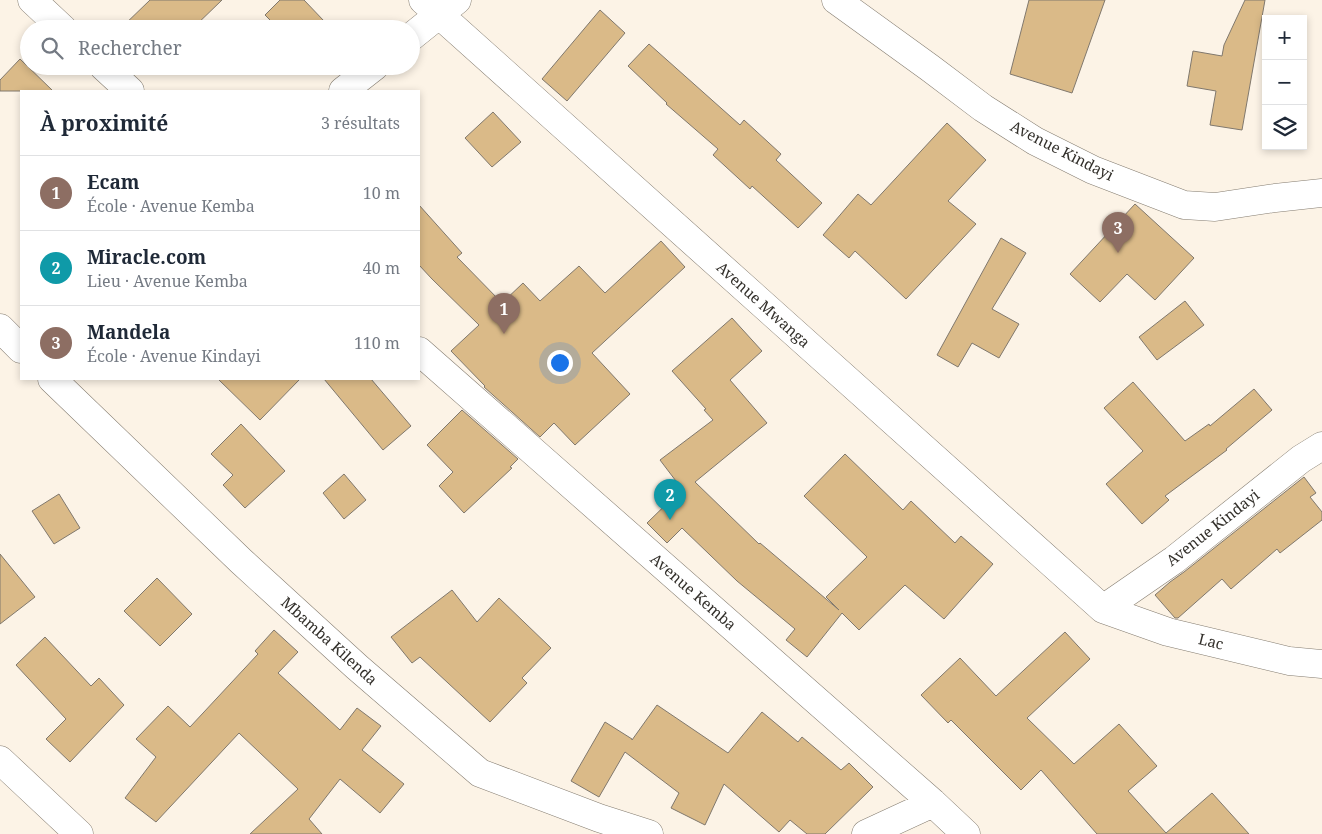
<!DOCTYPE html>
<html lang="fr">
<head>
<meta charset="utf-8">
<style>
  :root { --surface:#fff; --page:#f6f6f7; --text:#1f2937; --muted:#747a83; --line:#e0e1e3; --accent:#1a73e8 }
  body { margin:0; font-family:"Noto Serif",serif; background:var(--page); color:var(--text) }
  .controls { position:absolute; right:15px; top:15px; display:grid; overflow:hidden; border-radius:0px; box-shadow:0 2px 8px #0003 }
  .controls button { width:45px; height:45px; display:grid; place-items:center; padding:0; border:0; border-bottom:1px solid var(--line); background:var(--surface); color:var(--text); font:25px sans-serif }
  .you { position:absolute; left:559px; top:362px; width:18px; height:18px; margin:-12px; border:4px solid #fff; border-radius:50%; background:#1a73e8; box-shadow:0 0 0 8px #1a73e833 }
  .badge { display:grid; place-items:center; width:32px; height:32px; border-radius:50%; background:var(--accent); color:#fff; font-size:16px; font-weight:700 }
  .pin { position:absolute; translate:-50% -41px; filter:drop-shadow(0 1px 2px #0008) }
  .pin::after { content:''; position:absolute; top:26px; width:18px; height:15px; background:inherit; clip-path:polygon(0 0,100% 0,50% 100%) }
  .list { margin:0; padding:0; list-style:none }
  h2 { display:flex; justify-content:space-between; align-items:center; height:65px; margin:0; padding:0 20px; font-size:21px }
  h2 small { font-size:16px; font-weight:400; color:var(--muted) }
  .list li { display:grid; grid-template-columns:32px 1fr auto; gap:15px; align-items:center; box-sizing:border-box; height:75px; padding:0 20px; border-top:1px solid var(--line) }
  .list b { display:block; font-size:19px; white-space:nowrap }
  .list p { margin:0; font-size:16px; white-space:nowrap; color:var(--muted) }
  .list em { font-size:16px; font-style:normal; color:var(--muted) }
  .icon { flex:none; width:28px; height:28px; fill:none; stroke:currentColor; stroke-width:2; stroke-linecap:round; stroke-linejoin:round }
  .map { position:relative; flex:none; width:1322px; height:834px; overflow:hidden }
  .search { position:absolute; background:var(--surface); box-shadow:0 2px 8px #0003; left:20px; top:20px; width:400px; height:55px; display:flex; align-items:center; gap:12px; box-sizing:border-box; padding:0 18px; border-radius:28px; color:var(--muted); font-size:19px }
  .panel { position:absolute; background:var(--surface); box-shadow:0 2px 8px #0003; left:20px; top:90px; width:400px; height:290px; border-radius:0px }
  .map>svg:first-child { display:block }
  .building { fill:#daba88; stroke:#80786d }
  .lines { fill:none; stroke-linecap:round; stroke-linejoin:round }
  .minor-casing { stroke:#847c70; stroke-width:29 }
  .minor { stroke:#fff; stroke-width:28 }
  .labels { text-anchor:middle; stroke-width:5; stroke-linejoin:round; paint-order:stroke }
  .street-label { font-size:15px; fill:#33302b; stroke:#fff }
</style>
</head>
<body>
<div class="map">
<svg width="1322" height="834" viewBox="0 0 1322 834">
  <rect width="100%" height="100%" fill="#fcf3e6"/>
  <path class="building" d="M150,0H222L192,29H120Z
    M280,0H304L324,21L316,29H279L265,15Z
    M1029,0H1105L1072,93L1010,74Z
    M1245,0H1265L1242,130L1210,125L1216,91L1187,86L1193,51L1222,56L1224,45Z
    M600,10L625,33L567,101L542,79Z
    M649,44L740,125L744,120L781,154L776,160L822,203L798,228L752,186L750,189L713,155L718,149L666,104L667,103L628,66Z
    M20,59L53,91H0V80Z
    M493,112L521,142L492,167L465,138Z
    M947,123L986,160L948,201L976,224L906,299L855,251L849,258L823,235L858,194L871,205Z
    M1135,204L1194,258L1155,300L1127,274L1100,302L1070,274Z
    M419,205L462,253L457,257L502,303L523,283L540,301L579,266L605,293L661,241L685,267L592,353L630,394L575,445L554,423L540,437L484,387L485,386L451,351L479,325L432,279L419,265Z
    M1001,238L1026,253L992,309L1019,324L999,358L972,343L958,367L937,355Z
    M1185,301L1204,325L1157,360L1139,337Z
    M732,318L762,351L730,380L767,423L695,482L759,544L760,543L839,610L826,597L867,557L804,496L845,454L903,510L911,501L955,543L961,536L993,564L944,619L905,585L859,630L842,613L807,657L786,640L795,629L737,581L682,528L667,543L647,523L682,489L660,460L713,420L704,410L706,409L672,371Z
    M218,379H300L260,420Z
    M324,379H371L411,426L383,450Z
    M1133,382L1185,441L1209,424L1210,426L1254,389L1272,410L1226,449L1227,450L1165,496L1169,500L1142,524L1106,484L1143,451L1104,408Z
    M462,410L518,459L510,467L512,468L464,513L439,486L453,472L427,445Z
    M241,424L285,471L245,508L223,485L233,475L211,454Z
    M344,474L366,500L344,519L323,493Z
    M1304,477L1316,493L1310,497L1322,512V520L1280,553L1277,549L1231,589L1222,579L1178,618H1175L1155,595L1170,582L1184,572Z
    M59,494L80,528L54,544L32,511Z
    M0,554L35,597L0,624Z
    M157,578L192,614L160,646L124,611Z
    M452,590L477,622L499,598L551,648L522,678L527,683L490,722L420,657L412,663L391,637Z
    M274,630L298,652L278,673L340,730L357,708L381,726L362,750L404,784L380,813L340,779L309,819L322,834H250L298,789L239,733L156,822L125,798L156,757L136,739L168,706L190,727L258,654L255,651Z
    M1065,632L1090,659L1027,718L1074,764L1119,724L1157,766L1128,791L1166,833L1212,793L1249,834H1097L1041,770L1021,790L951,720L948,723L921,695L960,658L996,696Z
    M45,637L91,686L99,678L124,705L70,762L46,739L66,719L16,665Z
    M657,705L728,753L762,712L798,742L802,737L841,770L849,763L873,787L825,834H807L790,820L779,832L724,784L705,825L671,808L679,793L625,752L599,797L571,781L605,722L632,739V740Z"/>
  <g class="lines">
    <g class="minor-casing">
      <path id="minor" d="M32,0L63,29
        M423,0L1103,609L1168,632L1289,661L1322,664
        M836,0L930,68L983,108L1035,141L1093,170L1184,205L1215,207L1275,198L1322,193
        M411,37L457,0
        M103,66L130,91
        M343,91L375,66
        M0,328L21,349
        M419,351L933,803L966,834
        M52,379L241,561L357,667L480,773L599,818L649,834
        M1103,609L1174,560L1301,459L1322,446
        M0,760L79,834
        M866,834L933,803"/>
    </g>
    <use href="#minor" class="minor"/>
  </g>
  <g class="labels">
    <g class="street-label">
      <text transform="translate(1062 151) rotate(27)" y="5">Avenue Kindayi</text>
      <text transform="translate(763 305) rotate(42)" y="5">Avenue Mwanga</text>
      <text transform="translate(1213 528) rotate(-38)" y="5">Avenue Kindayi</text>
      <text transform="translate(693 592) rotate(41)" y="5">Avenue Kemba</text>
      <text transform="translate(329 641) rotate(42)" y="5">Mbamba Kilenda</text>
      <text transform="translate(1211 642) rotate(14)" y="5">Lac</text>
    </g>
  </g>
</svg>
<div class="controls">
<button>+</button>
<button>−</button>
<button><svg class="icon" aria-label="layers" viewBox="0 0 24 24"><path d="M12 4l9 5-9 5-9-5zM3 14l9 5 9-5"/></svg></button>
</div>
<div class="you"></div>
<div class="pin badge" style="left:504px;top:334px;background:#8d6e63">1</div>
<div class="pin badge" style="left:670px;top:520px;background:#0f9aa8">2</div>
<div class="pin badge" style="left:1118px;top:253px;background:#8d6e63">3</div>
<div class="search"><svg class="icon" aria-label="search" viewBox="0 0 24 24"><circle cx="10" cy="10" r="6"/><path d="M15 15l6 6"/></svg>Rechercher</div>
<section class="panel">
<h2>À proximité<small>3 résultats</small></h2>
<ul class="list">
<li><span class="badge" style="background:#8d6e63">1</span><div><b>Ecam</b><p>École · Avenue Kemba</p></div><em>10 m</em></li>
<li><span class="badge" style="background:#0f9aa8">2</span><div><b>Miracle.com</b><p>Lieu · Avenue Kemba</p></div><em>40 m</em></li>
<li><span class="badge" style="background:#8d6e63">3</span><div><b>Mandela</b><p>École · Avenue Kindayi</p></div><em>110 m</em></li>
</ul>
</section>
</div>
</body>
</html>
